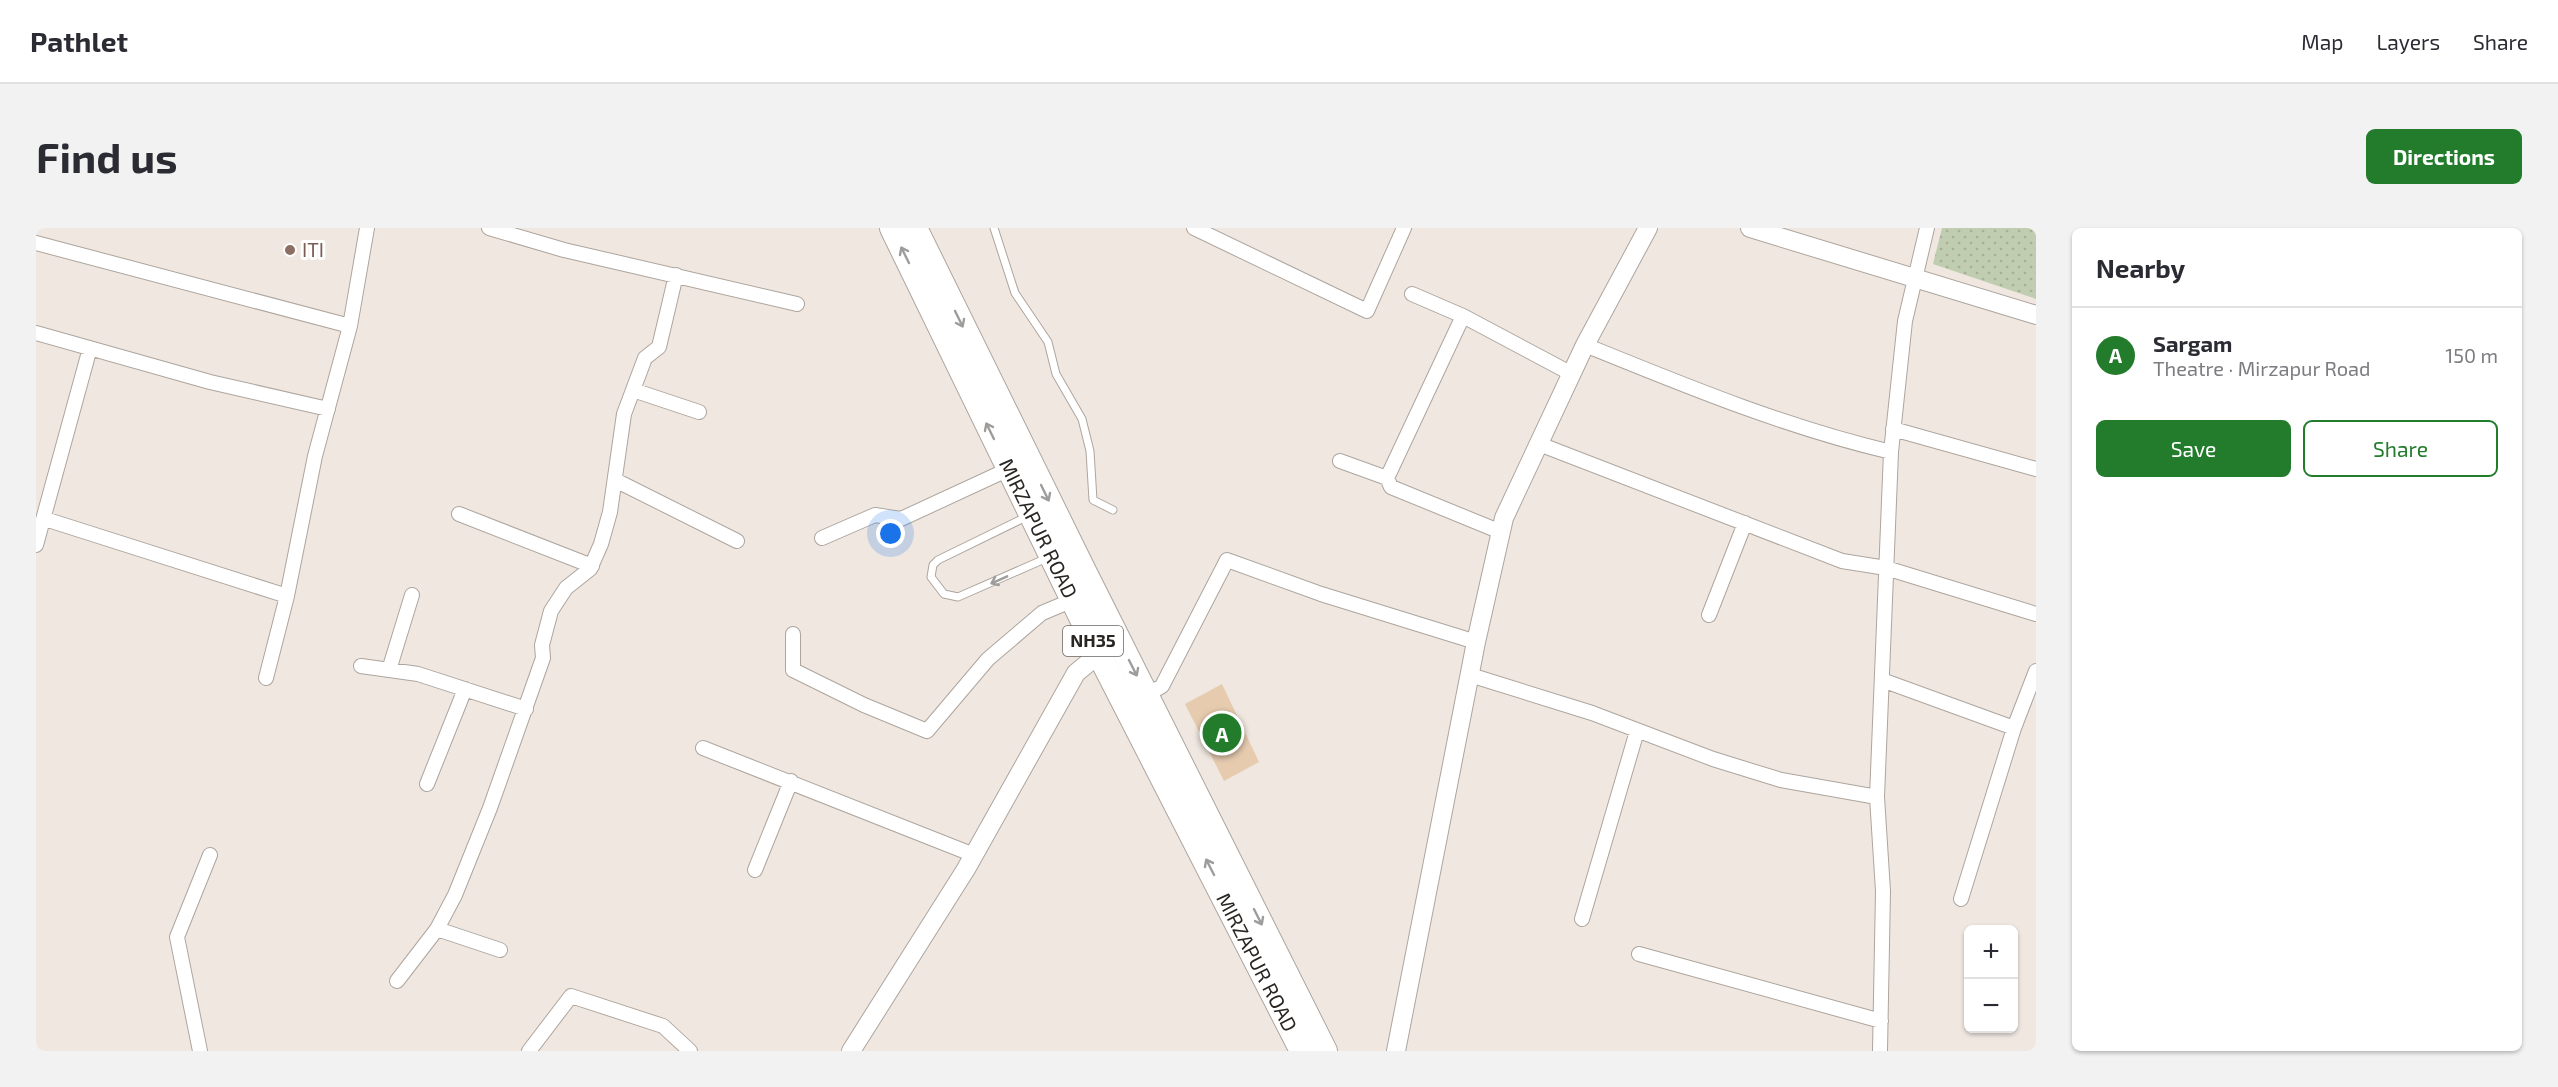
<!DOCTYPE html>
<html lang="en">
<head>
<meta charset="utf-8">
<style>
  :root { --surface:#fff; --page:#f2f2f3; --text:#2b2b33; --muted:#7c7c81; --line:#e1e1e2; --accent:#227c2c }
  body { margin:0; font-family:"Exo 2",sans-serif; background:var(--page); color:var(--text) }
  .controls { position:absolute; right:18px; bottom:18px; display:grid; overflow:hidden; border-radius:9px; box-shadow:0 2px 4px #0004 }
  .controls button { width:54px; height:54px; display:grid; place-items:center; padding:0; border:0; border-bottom:2px solid var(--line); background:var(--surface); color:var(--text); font:30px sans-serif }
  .you { position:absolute; left:855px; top:306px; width:21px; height:21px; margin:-15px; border:4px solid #fff; border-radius:50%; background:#1a73e8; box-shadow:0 0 0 9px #1a73e833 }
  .badge { display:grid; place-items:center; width:39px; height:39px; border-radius:50%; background:var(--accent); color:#fff; font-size:20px; font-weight:700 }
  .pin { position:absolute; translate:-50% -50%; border:3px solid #fff; box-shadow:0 2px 6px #0006 }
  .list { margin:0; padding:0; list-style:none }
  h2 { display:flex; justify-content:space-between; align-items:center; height:78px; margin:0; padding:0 24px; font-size:26px }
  h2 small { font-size:20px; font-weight:400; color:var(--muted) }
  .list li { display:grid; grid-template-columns:39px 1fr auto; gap:18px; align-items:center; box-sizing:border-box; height:96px; padding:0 24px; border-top:2px solid var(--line) }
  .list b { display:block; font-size:22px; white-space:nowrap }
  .list p { margin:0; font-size:20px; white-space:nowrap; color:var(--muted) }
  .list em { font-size:20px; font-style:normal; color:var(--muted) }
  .actions { display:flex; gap:12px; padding:18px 24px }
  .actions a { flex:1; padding:14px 0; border:2px solid var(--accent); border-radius:9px; text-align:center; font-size:21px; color:var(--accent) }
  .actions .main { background:var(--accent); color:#fff }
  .map { position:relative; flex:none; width:2000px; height:823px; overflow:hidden; border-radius:9px }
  header { display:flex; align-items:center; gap:36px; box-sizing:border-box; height:84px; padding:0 30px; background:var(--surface); border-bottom:2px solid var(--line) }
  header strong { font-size:28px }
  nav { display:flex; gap:33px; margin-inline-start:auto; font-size:21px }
  .intro { display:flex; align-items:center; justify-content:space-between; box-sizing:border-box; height:144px; padding:0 36px }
  h1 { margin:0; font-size:42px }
  .button { padding:15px 27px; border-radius:9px; background:var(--accent); color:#fff; font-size:21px; font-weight:700 }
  main { display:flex; gap:36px; padding:0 36px }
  aside { flex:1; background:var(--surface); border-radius:9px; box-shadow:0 2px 4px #0004 }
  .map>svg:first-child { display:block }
  .park { fill:url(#park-dots) }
  .building { fill:#e6cbaf }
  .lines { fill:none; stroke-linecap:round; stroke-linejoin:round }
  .service-casing { stroke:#ada59e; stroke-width:9 }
  .minor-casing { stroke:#ada59e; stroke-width:16 }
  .tertiary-casing { stroke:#ada59e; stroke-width:20 }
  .trunk-casing { stroke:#ada59e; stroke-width:26 }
  .service { stroke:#fff; stroke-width:7 }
  .minor { stroke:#fff; stroke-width:14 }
  .tertiary { stroke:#fff; stroke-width:18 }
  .trunk { stroke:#fff; stroke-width:24 }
  .oneway { stroke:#9e9d9c }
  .education-dot { fill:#8d6e63; stroke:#fff; stroke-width:2 }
  .labels { text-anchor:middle; stroke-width:6; stroke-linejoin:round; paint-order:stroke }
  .shield { fill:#fff; stroke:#686664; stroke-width:1.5 }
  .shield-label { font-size:18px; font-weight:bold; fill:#282522 }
  .education-label { font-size:20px; fill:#785e54; stroke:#fff; text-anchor:start }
  .street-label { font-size:20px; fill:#282522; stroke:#fff }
</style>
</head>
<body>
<header>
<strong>Pathlet</strong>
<nav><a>Map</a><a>Layers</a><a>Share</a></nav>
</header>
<div class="intro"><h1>Find us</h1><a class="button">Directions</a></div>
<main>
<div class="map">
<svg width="2000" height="823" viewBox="0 0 2000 823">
  <defs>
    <pattern id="park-dots" width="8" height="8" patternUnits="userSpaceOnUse" patternTransform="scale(1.5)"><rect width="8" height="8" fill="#c1cdb0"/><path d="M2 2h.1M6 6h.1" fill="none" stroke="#a6b097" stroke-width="1.8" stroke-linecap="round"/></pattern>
  </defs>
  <rect width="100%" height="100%" fill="#efe7e0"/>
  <path class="park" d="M1906,0H2000V71L1897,36Z"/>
  <path class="building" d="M1186,456L1223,534L1188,553L1149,476Z"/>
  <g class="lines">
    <g class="service-casing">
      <path id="service" d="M958,0L979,65L1012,114L1020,146L1046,191L1054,223L1057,272L1077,282
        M992,288L902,332L897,337L895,349L908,366L922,369L1011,330"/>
    </g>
    <g class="minor-casing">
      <path id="minor" d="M453,0L528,22L761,76
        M1158,0L1331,83L1368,0
        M0,15L314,98
        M1376,66L1427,88
        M0,105L174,154L292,181
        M1549,117C1650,158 1749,199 1855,224
        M597,162L663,184
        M1857,201L2000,241
        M1503,216L1806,333L1850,340L2000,386
        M1304,233L1351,250
        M579,252L701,313
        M423,286L556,338
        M9,291L251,368
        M1465,304L1355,259L1351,250L1427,88L1536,146
        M786,310L839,287L865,291L973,241
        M0,317L54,120
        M1673,387L1709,295
        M757,406V442L828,477L891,503L952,431L1006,385L1037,372
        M325,438L382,446L490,481
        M353,442L376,367
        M1434,447L1556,485L1677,531L1745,552L1841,569
        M230,450L251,368L279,228L314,98L331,0
        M1846,452L1978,500
        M1107,469L1126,458L1191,332L1285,366L1440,414
        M667,520L938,627
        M391,556L429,461
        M719,642L755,553
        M1925,671L1978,500L2000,443
        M1546,691L1601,503
        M401,701L464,722
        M1603,726L1845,793
        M361,753L401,701L419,667L454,580L507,430L506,417L515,383L530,360L554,341L565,316L574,284L588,186L609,130L623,119L640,47
        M164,823L141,709L174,627
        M493,823L535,768L627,798L654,823
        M1844,823L1847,663L1841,569L1855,224L1869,93L1891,0"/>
    </g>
    <g class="tertiary-casing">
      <path id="tertiary" d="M1714,0L2000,87
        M815,823L930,641L1040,445L1063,426
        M1360,823L1440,414L1468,290L1549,117L1612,0"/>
    </g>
    <g class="trunk-casing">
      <g id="trunk">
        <path id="s1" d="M856,0L1063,426L1266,823"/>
        <path d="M879,0L1048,343L1289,823"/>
      </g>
    </g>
    <use href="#service" class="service"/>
    <use href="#minor" class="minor"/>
    <use href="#tertiary" class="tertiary"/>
    <use href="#trunk" class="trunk"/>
  </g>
  <defs><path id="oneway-shaft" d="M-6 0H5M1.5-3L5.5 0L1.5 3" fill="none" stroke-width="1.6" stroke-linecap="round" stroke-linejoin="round" transform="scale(1.5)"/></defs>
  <g class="oneway">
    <use href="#oneway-shaft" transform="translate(869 27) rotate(-116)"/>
    <use href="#oneway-shaft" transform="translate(923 91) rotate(64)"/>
    <use href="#oneway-shaft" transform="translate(954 203) rotate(-116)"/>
    <use href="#oneway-shaft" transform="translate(1009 265) rotate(64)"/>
    <use href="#oneway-shaft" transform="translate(963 352) rotate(156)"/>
    <use href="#oneway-shaft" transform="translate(1097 440) rotate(63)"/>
    <use href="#oneway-shaft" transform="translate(1174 639) rotate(-117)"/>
    <use href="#oneway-shaft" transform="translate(1222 689) rotate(63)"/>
  </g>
  <circle class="education-dot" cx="254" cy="22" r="6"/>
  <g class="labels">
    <rect class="shield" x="1027" y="398" width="60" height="30" rx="4.5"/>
    <g class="shield-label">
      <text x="1057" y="419">NH35</text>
    </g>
    <g class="education-label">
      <text x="266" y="29">ITI</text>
    </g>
    <g class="street-label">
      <text dy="7" stroke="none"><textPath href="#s1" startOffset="334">MIRZAPUR ROAD</textPath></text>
      <text dy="7" stroke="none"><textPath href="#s1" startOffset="820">MIRZAPUR ROAD</textPath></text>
    </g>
  </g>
</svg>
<div class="controls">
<button>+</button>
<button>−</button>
</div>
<div class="you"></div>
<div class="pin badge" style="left:1186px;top:505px">A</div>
</div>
<aside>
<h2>Nearby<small></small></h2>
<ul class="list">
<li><span class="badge">A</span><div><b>Sargam</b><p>Theatre · Mirzapur Road</p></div><em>150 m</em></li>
</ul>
<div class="actions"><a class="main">Save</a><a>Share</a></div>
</aside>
</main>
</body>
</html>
